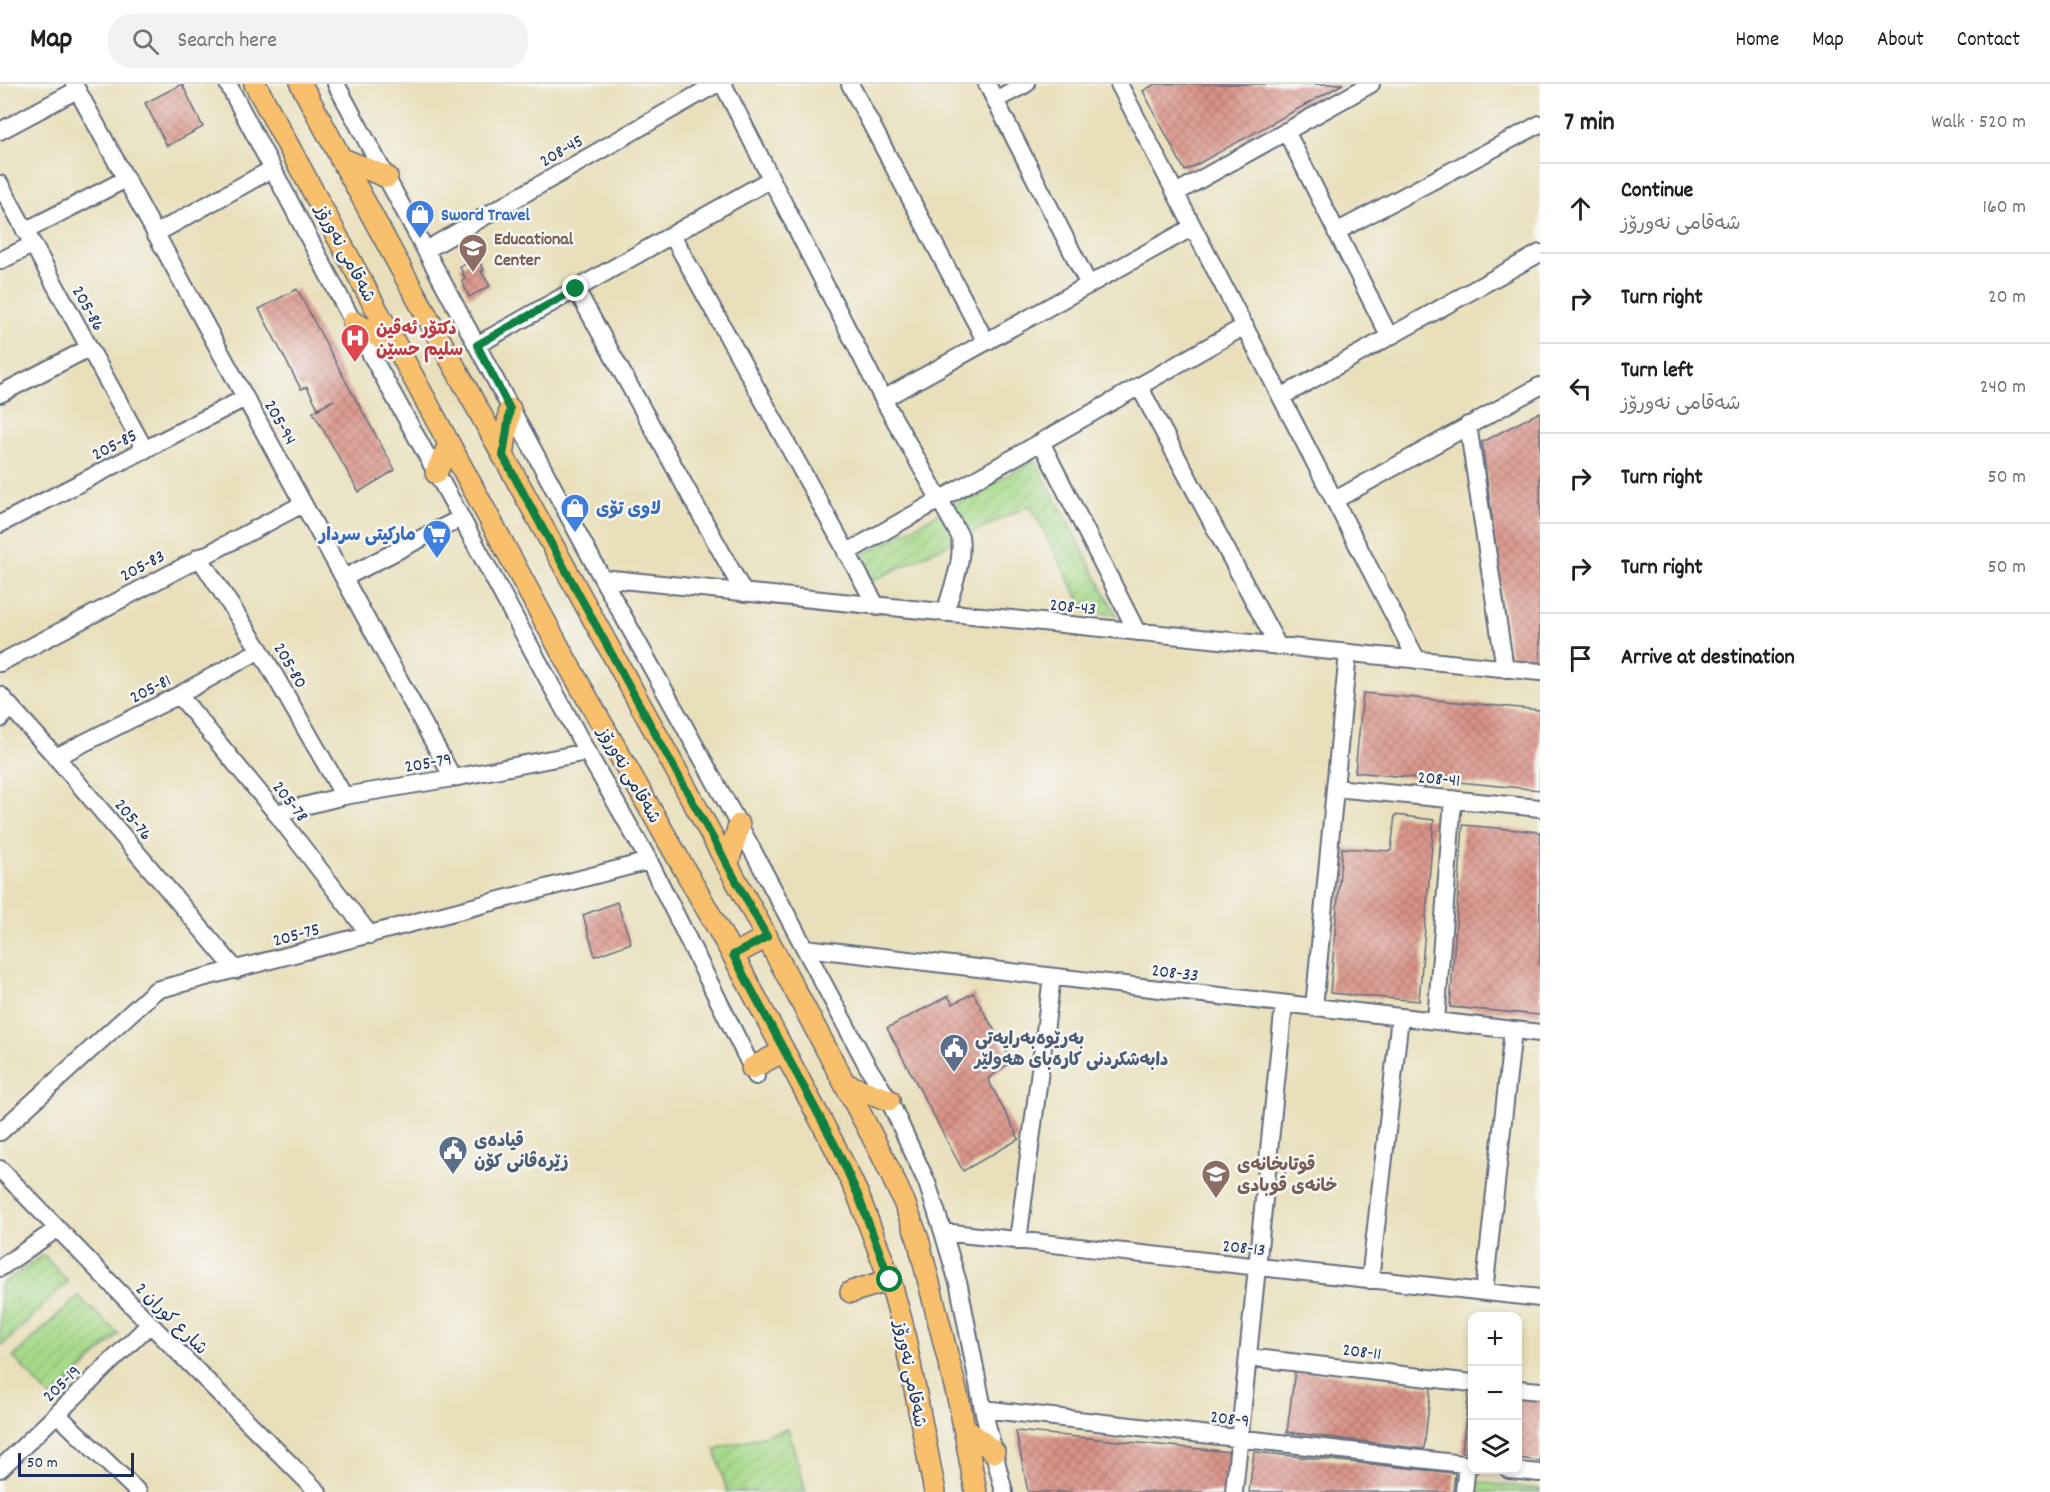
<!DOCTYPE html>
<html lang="en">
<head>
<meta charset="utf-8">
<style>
  :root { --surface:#fff; --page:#f2f2f2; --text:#202124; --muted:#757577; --line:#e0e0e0 }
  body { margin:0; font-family:Dekko,"Playpen Sans Arabic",sans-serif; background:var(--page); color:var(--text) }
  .controls { position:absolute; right:18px; bottom:18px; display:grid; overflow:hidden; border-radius:12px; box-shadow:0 3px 9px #0003 }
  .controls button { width:54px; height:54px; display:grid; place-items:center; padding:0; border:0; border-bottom:2px solid var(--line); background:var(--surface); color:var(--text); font:30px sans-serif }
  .scale { position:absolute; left:18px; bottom:15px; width:116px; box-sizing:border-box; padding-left:6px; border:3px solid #1b2f5e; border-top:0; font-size:16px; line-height:21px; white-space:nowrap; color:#1b2f5e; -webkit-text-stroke:4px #f6f6f2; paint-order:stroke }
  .stop { position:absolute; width:18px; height:18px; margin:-14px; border:4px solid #0b8043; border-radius:50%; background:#fff }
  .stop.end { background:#0b8043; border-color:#fff; box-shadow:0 2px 6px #0008 }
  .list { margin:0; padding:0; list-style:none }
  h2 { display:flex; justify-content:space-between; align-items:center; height:78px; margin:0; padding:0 24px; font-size:26px }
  h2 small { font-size:20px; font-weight:400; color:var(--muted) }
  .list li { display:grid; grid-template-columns:39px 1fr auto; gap:18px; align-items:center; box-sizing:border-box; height:90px; padding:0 24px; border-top:2px solid var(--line) }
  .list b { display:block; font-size:22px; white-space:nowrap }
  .list p { margin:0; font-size:20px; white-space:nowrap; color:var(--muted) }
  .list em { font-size:20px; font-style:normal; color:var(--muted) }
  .icon { flex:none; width:33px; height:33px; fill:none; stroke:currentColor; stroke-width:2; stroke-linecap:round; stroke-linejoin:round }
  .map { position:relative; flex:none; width:1540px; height:1408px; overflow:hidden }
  header { display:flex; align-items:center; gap:36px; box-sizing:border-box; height:84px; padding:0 30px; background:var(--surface); border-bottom:2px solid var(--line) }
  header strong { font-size:28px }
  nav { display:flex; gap:33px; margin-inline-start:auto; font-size:21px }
  .search { width:420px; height:54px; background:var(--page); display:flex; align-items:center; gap:15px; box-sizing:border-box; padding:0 21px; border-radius:24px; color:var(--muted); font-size:22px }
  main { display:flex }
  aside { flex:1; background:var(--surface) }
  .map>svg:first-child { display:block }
  .grass { fill:url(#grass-tufts); stroke:#608473; stroke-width:1.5 }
  .garden { fill:url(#garden-furrows); stroke:#608473; stroke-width:1.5 }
  .building { fill:url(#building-cross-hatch) }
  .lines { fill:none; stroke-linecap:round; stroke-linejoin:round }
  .minor-casing { stroke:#636d7e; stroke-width:20 }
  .major-casing { stroke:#636d7e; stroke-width:24 }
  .minor { stroke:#fff; stroke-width:16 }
  .major { stroke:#f8bf6c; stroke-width:21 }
  .route { stroke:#0b8043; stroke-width:8 }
  .labels { text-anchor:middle; stroke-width:5; stroke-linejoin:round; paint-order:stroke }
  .street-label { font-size:18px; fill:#1b2f5e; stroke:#f6f6f2 }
  .shop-label { font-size:18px; font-weight:bold; fill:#366cbe; stroke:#f6f6f2; text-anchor:start }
  .education-label { font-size:18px; font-weight:bold; fill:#785e54; stroke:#f6f6f2; text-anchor:start }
  .health-label { font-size:18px; font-weight:bold; fill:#be3a42; stroke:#f6f6f2; text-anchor:start }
  .service-label { font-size:18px; font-weight:bold; fill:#4e5e75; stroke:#f6f6f2; text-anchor:start }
</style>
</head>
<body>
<header>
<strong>Map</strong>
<div class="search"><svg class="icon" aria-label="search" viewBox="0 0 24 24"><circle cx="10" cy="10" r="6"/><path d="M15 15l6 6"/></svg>Search here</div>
<nav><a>Home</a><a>Map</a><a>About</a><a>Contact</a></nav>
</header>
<main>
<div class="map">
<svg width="1540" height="1408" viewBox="0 0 1540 1408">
  <defs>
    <pattern id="grass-tufts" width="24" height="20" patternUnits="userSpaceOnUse" patternTransform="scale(1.5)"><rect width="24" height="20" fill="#a6d988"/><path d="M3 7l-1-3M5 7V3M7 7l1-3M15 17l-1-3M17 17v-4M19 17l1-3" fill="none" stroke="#8ebb78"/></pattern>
    <pattern id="garden-furrows" width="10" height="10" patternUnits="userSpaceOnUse" patternTransform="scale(1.5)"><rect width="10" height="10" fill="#a6d988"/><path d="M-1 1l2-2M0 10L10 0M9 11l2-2" fill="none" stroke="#8ebb78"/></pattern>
    <pattern id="building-cross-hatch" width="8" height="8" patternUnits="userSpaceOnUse" patternTransform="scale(1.5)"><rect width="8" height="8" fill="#da9286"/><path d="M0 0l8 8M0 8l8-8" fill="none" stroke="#b07871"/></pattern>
  </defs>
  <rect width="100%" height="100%" fill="#f6f6f2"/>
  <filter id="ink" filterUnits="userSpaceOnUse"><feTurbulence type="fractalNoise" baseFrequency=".0167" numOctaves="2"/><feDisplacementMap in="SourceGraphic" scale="12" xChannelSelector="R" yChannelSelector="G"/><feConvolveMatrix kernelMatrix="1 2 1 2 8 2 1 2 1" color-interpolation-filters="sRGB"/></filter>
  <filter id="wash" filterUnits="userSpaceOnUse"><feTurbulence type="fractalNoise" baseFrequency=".008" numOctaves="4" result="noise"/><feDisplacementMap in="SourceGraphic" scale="24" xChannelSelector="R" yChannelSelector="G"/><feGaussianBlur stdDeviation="1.35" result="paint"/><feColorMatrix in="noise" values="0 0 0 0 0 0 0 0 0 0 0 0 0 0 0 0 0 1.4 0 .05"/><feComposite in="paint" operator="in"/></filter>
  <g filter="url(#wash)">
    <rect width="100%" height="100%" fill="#e9dfba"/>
    <path class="grass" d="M1475,1398L1540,1405V1408H1474Z"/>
    <path class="garden" d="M1035,376L1117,532L1084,525L1030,421L872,497L859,473Z
      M44,1171L68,1198L2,1262L0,1260V1201Z
      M78,1212L119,1250L52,1315L13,1273Z
      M788,1345L806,1408H727L715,1365Z"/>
    <g id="blocks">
      <path class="building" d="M182,0L203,43L167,62L145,19Z
        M1155,0H1343L1185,87L1143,7Z
        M477,174L484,186L481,187L490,202L469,213L462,197L465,194L460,183Z
        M297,205L351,307L395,386L359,408L313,328L334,316L318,324L307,303L301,305L259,225Z
        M1540,328V581L1511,578L1482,358Z
        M1363,609L1540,626V706L1355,688Z
        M1395,731L1434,736L1419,917L1330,909L1342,764L1391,767Z
        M1463,741L1540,748V931L1450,923Z
        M617,818L631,859L595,872L583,831Z
        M973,909L1012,977L988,995L1019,1055L963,1087L887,944L948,912L953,920Z
        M1295,1286L1431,1303L1424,1365L1287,1348Z
        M1469,1306H1472V1369L1462,1368Z
        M1518,1311L1540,1314V1377L1518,1374Z
        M1016,1347L1231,1368L1227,1408H1028Z
        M1254,1368L1455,1389L1453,1408H1249Z"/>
    </g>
  </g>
  <g filter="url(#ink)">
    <use href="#blocks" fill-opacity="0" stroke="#636d7e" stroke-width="1.5"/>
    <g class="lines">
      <g class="minor-casing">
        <path id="minor" d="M74,0L453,694
          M228,0L353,238L458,428L587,668L649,777L756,992
          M336,0L602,494L739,741L868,983L889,1016L927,1099L943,1148L959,1202L983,1325L1004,1408
          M723,0L883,315L960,452C964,478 952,504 945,529
          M850,0L986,258
          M987,0L1089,201
          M1119,0L1417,576
          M995,16L1026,0
          M0,47L77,6
          M1286,47L1389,252
          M0,100L145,366
          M1176,109L1371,0
          M25,147L126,95
          M1336,148L1540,40
          M155,150L272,85
          M672,151L877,523
          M426,166L716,0
          M0,177L32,161
          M576,205L744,509
          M477,261L771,95
          M1139,302L1278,562
          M0,310L89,264
          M1281,313L1540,169
          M883,315L1193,143
          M1468,341L1505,585
          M1041,358L1137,548
          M1335,416L1540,302
          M0,440L245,314
          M846,469L1245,242
          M199,473L260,566L344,712
          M344,494L461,434
          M602,494L1540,588
          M0,579L303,420
          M0,611L56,673L236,886
          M179,611L276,729L370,851
          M0,635L11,623
          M56,673L179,611L260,566
          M1335,704L1540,724
          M276,729L344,712L453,694L587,668
          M805,864L1540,949
          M1314,924L1348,569
          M1436,937L1453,715
          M0,1048L156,906L649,777
          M0,1085L150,1240L318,1408
          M943,1148L1540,1214
          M1018,1157L1052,893
          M0,1184L57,1145
          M1370,1196L1400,933
          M1484,1208L1513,946
          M1248,1273L1472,1299
          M1518,1305L1540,1307
          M983,1325L1472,1381
          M57,1330L138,1408
          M0,1385L150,1240
          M1509,1386L1540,1389
          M1234,1408L1284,920
          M1464,1408L1467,1381"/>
      </g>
      <g class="major-casing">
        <path id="major" d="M255,0L569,582L733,871L836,1065L858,1111L890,1196L902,1239L935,1408
          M301,0C493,359 696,713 884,1075L904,1118L918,1155L960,1322L976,1408
          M340,74L387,93
          M353,238L397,263
          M503,372L510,325
          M436,389L449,360
          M728,779L739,741
          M733,871L767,853
          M752,984L784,967
          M845,1000L889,1016
          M851,1208L890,1196
          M964,1343L994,1368"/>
      </g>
      <use href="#minor" class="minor"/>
      <use href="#major" class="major"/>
    </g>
  </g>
  <g class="lines" filter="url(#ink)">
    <path class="route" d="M576,205L477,261L510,325L503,372L767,853L733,871L837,1065L858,1111L890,1196"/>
  </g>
  <defs>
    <g id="shop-pin" transform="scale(1.5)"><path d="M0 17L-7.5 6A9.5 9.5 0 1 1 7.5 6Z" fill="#3f7fe0" stroke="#f6f6f2"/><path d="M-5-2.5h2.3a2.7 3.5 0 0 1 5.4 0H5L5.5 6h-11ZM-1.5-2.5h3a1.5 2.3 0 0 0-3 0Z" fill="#fff"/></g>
    <g id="school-pin" transform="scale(1.5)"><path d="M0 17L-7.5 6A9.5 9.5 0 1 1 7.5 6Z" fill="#8d6e63" stroke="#f6f6f2"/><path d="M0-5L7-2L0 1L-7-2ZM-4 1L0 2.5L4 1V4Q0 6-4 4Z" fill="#fff"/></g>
    <g id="hospital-pin" transform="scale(1.5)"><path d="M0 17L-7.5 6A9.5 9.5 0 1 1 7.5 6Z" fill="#e0444e" stroke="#f6f6f2"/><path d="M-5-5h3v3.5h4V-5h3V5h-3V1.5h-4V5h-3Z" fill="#fff"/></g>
    <g id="supermarket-pin" transform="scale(1.5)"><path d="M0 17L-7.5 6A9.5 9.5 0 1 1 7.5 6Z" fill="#3f7fe0" stroke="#f6f6f2"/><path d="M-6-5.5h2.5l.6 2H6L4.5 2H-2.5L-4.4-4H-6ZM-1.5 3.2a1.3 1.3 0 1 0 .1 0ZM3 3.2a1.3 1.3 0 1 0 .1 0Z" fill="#fff"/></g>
    <g id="civic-pin" transform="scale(1.5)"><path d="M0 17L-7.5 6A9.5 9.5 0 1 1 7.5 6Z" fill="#5c6f8a" stroke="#f6f6f2"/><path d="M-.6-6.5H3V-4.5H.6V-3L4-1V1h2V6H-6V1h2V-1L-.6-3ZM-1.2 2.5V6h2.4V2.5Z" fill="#fff"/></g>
  </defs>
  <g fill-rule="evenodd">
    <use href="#shop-pin" x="420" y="130"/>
    <use href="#school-pin" x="473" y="164"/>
    <use href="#hospital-pin" x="355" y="254"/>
    <use href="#shop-pin" x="575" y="424"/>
    <use href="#supermarket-pin" x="437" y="450"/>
    <use href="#civic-pin" x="954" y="964"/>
    <use href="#civic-pin" x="453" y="1066"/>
    <use href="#school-pin" x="1216" y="1090"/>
  </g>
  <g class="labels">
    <g class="street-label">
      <text transform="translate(561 66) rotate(-30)" y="6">208-45</text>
      <text transform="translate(346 169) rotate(62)" y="6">شەقامی نەورۆز</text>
      <text transform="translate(89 224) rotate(61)" y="6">205-86</text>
      <text transform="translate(281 338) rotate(61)" y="6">205-94</text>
      <text transform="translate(114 360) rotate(-27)" y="6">205-85</text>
      <text transform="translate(142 481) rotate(-28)" y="6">205-83</text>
      <text transform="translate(1073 522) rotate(6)" y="6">208-43</text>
      <text transform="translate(291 581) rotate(60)" y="6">205-80</text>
      <text transform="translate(150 604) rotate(-27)" y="6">205-81</text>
      <text transform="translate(428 678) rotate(-10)" y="6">205-79</text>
      <text transform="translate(630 691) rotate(60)" y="6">شەقامی نەورۆز</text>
      <text transform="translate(1439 694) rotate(5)" y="6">208-41</text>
      <text transform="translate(291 717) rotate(52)" y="6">205-78</text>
      <text transform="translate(134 735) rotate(50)" y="6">205-76</text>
      <text transform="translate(296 850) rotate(-15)" y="6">205-75</text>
      <text transform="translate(1175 888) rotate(7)" y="6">208-33</text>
      <text transform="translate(1244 1163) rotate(6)" y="6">208-13</text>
      <text transform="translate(172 1234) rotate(45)" y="6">شارع كوران 2</text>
      <text transform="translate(1362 1267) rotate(7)" y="6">208-11</text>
      <text transform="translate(911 1290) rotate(79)" y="6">شەقامی نەورۆز</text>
      <text transform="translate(61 1299) rotate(-44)" y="6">205-19</text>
      <text transform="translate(1230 1334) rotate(7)" y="6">208-9</text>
    </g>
    <g class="shop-label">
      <text x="441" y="136">Sword Travel</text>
      <text x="596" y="430">لاوی تۆی</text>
      <text x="416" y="456" text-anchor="end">ماركيتى سردار</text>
    </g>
    <g class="education-label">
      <text x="494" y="160">Educational<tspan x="494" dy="21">Center</tspan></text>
      <text x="1237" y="1086">قوتابخانەی<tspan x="1237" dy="21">خانەی قوبادی</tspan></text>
    </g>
    <g class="health-label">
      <text x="376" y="250">دکتۆر ئەڤین<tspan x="376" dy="21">سلیم حسێن</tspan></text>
    </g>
    <g class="service-label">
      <text x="975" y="960">بەرێوەبەرایەتی<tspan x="975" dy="21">دابەشکردنی کارەبای هەولێر</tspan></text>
      <text x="474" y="1062">قیادەی<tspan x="474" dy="21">زێرەڤانی کۆن</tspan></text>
    </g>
  </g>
</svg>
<div class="controls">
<button>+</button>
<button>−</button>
<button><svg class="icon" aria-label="layers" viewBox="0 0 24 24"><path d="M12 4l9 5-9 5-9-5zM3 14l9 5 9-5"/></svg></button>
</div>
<div class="scale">50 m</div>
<div class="stop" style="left:890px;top:1196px"></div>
<div class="stop end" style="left:576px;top:205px"></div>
</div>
<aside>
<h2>7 min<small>Walk · 520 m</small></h2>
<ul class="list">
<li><svg class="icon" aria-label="ahead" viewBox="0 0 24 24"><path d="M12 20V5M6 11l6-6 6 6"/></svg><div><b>Continue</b><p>شەقامی نەورۆز</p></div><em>160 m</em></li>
<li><svg class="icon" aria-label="right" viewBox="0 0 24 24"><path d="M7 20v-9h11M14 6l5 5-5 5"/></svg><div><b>Turn right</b></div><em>20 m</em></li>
<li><svg class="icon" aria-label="left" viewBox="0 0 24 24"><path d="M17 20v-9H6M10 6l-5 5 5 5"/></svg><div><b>Turn left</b><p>شەقامی نەورۆز</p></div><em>240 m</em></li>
<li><svg class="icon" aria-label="right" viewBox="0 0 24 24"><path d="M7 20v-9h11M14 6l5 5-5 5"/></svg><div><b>Turn right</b></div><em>50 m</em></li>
<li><svg class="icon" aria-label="right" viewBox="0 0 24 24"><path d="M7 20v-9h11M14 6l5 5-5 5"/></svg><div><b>Turn right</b></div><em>50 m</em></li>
<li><svg class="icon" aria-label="arrive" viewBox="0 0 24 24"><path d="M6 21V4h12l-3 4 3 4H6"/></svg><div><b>Arrive at destination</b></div></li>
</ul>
</aside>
</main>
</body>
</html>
